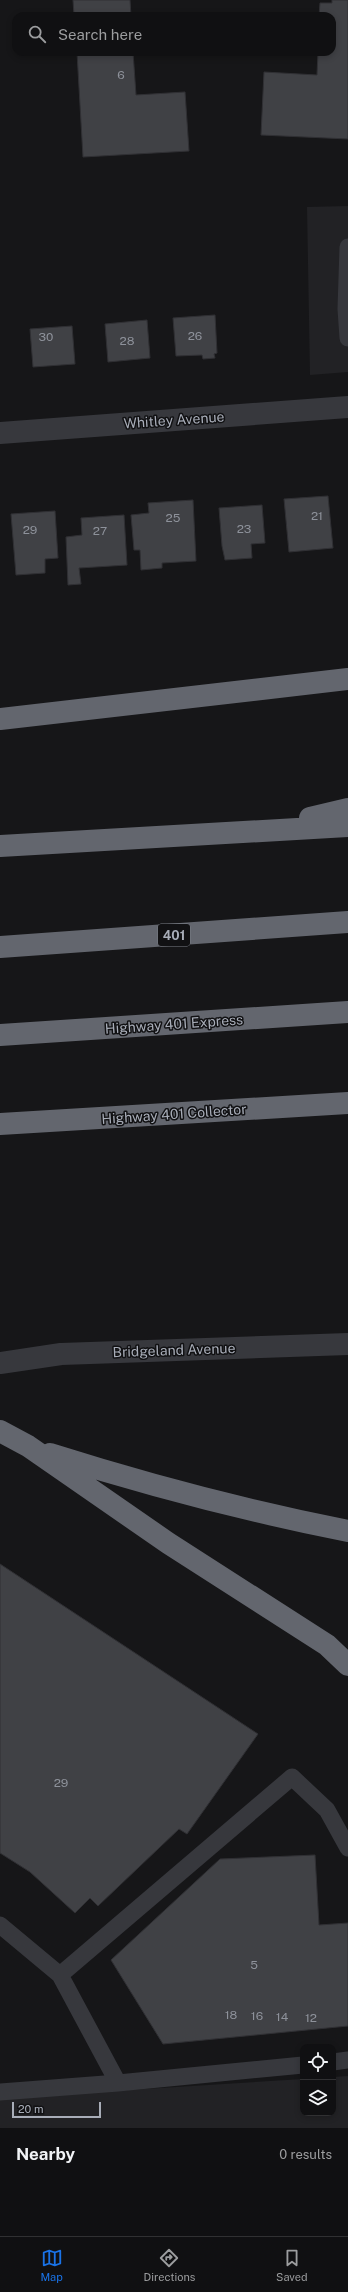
<!DOCTYPE html>
<html lang="en">
<head>
<meta charset="utf-8">
<style>
  :root { --surface:#101012; --page:#1e1e20; --text:#f1f3f6; --muted:#9c9d9f; --line:#303032; --accent:#1a73e8 }
  body { margin:0; font-family:"Public Sans",sans-serif; background:var(--page); color:var(--text) }
  .controls { position:absolute; right:12px; bottom:12px; display:grid; overflow:hidden; border-radius:8px; box-shadow:0 2px 6px #0003 }
  .controls button { width:36px; height:36px; display:grid; place-items:center; padding:0; border:0; border-bottom:1px solid var(--line); background:var(--surface); color:var(--text); font:20px sans-serif }
  .scale { position:absolute; left:12px; bottom:10px; width:89px; box-sizing:border-box; padding-left:4px; border:2px solid #a8adb8; border-top:0; font-size:11px; line-height:14px; white-space:nowrap; color:#a8adb8; -webkit-text-stroke:3px #111113; paint-order:stroke }
  .list { margin:0; padding:0; list-style:none }
  h2 { display:flex; justify-content:space-between; align-items:center; height:52px; margin:0; padding:0 16px; font-size:17px }
  h2 small { font-size:13px; font-weight:400; color:var(--muted) }
  .icon { flex:none; width:22px; height:22px; fill:none; stroke:currentColor; stroke-width:2; stroke-linecap:round; stroke-linejoin:round }
  .map { position:relative; flex:none; width:348px; height:2128px; overflow:hidden }
  .search { position:absolute; background:var(--surface); box-shadow:0 2px 6px #0003; left:12px; right:12px; top:12px; height:44px; display:flex; align-items:center; gap:10px; box-sizing:border-box; padding:0 14px; border-radius:12px; color:var(--muted); font-size:15px }
  .sheet { height:108px; background:var(--surface) }
  nav { display:flex; justify-content:space-around; align-items:center; box-sizing:border-box; height:56px; border-top:1px solid var(--line); background:var(--surface); font-size:11px; color:var(--muted) }
  nav a { display:grid; justify-items:center; gap:2px }
  nav .on { color:var(--accent) }
  .map>svg:first-child { display:block }
  .built { fill:#222225 }
  .building { fill:#404145; stroke:#303034 }
  .lines { fill:none; stroke-linecap:round; stroke-linejoin:round }
  .service { stroke:#37383d; stroke-width:17 }
  .minor { stroke:#37383d; stroke-width:22 }
  .tertiary { stroke:#37383d; stroke-width:22 }
  .motorway { stroke:#63666e; stroke-width:22 }
  .labels { text-anchor:middle; stroke-width:3; stroke-linejoin:round; paint-order:stroke }
  .number-label { font-size:12px; fill:#8e929b }
  .shield { fill:#111113; stroke:#7b7e86; stroke-width:1 }
  .shield-label { font-size:13px; font-weight:bold; fill:#a8adb8 }
  .street-label { font-size:14px; fill:#a8adb8; stroke:#111113 }
</style>
</head>
<body>
<div class="map">
<svg width="348" height="2128" viewBox="0 0 348 2128">
  <rect width="100%" height="100%" fill="#161618"/>
  <path class="built" d="M348,206V372L310,375L307,207Z
    M348,2076V2128H0V2098L303,2079V2113H333V2077Z"/>
  <path class="building" d="M73,0H130L131,16H74Z
    M332,0H348V139L261,135L264,72L317,75L318,52H332V16H319L320,3H332Z
    M77,52H133L136,95L185,92L189,151L83,157Z
    M215,315L217,353L214,354L215,358L203,359L202,355L176,356L173,318Z
    M147,320L150,358L108,362L105,324Z
    M72,326L75,364L33,367L30,329Z
    M328,496L333,548L289,552L284,499Z
    M193,500L196,561L162,563V568L141,570L140,550H134L131,515L149,513L148,503Z
    M262,505L265,543L251,544L252,558L225,560L222,546L219,508Z
    M55,511L58,558L45,559V573L16,575L11,514Z
    M124,515L127,565L79,568L81,584L68,585L66,537L82,535L81,518Z
    M0,1564L258,1734L187,1834L179,1829L98,1906L90,1898L75,1913L30,1872L0,1853Z
    M315,1855L319,1925L348,1923V2026L163,2044L111,1960L220,1859Z"/>
  <g class="lines">
    <path class="service" d="M348,247L346,309L348,338
      M0,1925L60,1975L118,2083
      M60,1975L292,1777L327,1810L348,1848
      M333,2062L348,2060
      M0,2092L118,2083L303,2065"/>
    <path class="minor" d="M0,433L348,407"/>
    <path class="tertiary" d="M0,1363L61,1354L348,1344"/>
    <path class="motorway" d="M0,719L348,679
      M310,818L348,809
      M0,846L348,826
      M0,947L348,922
      M0,1035L348,1012
      M0,1124L348,1103
      M0,1431L28,1446L168,1543L327,1645L348,1665
      M50,1454C148,1485 247,1511 348,1531"/>
  </g>
  <g class="labels">
    <g class="number-label">
      <text x="121" y="79">6</text>
      <text x="195" y="340">26</text>
      <text x="46" y="341">30</text>
      <text x="127" y="345">28</text>
      <text x="317" y="520">21</text>
      <text x="173" y="522">25</text>
      <text x="244" y="533">23</text>
      <text x="30" y="534">29</text>
      <text x="100" y="535">27</text>
      <text x="61" y="1787">29</text>
      <text x="254" y="1969">5</text>
      <text x="231" y="2019">18</text>
      <text x="257" y="2020">16</text>
      <text x="282" y="2021">14</text>
      <text x="311" y="2022">12</text>
    </g>
    <rect class="shield" x="158" y="924" width="32" height="22" rx="3"/>
    <g class="shield-label">
      <text x="174" y="940">401</text>
    </g>
    <g class="street-label">
      <text transform="translate(174 420) rotate(-4)" y="5">Whitley Avenue</text>
      <text transform="translate(174 1024) rotate(-4)" y="5">Highway 401 Express</text>
      <text transform="translate(174 1114) rotate(-4)" y="5">Highway 401 Collector</text>
      <text transform="translate(174 1350) rotate(-2)" y="5">Bridgeland Avenue</text>
    </g>
  </g>
</svg>
<div class="controls">
<button><svg class="icon" aria-label="locate" viewBox="0 0 24 24"><circle cx="12" cy="12" r="6"/><path d="M12 2v4M12 18v4M2 12h4M18 12h4"/></svg></button>
<button><svg class="icon" aria-label="layers" viewBox="0 0 24 24"><path d="M12 4l9 5-9 5-9-5zM3 14l9 5 9-5"/></svg></button>
</div>
<div class="scale">20 m</div>
<div class="search"><svg class="icon" aria-label="search" viewBox="0 0 24 24"><circle cx="10" cy="10" r="6"/><path d="M15 15l6 6"/></svg>Search here</div>
</div>
<section class="sheet">
<h2>Nearby<small>0 results</small></h2>
<ul class="list">
</ul>
</section>
<nav>
<a class="on"><svg class="icon" aria-label="map" viewBox="0 0 24 24"><path d="M3 6l6-2 6 2 6-2v14l-6 2-6-2-6 2zM9 4v14M15 6v14"/></svg>Map</a>
<a><svg class="icon" aria-label="directions" viewBox="0 0 24 24"><path d="M12 3l9 9-9 9-9-9zM9 14v-3h6M13 9l2 2-2 2"/></svg>Directions</a>
<a><svg class="icon" aria-label="saved" viewBox="0 0 24 24"><path d="M7 4h10v16l-5-4-5 4z"/></svg>Saved</a>
</nav>
</body>
</html>
